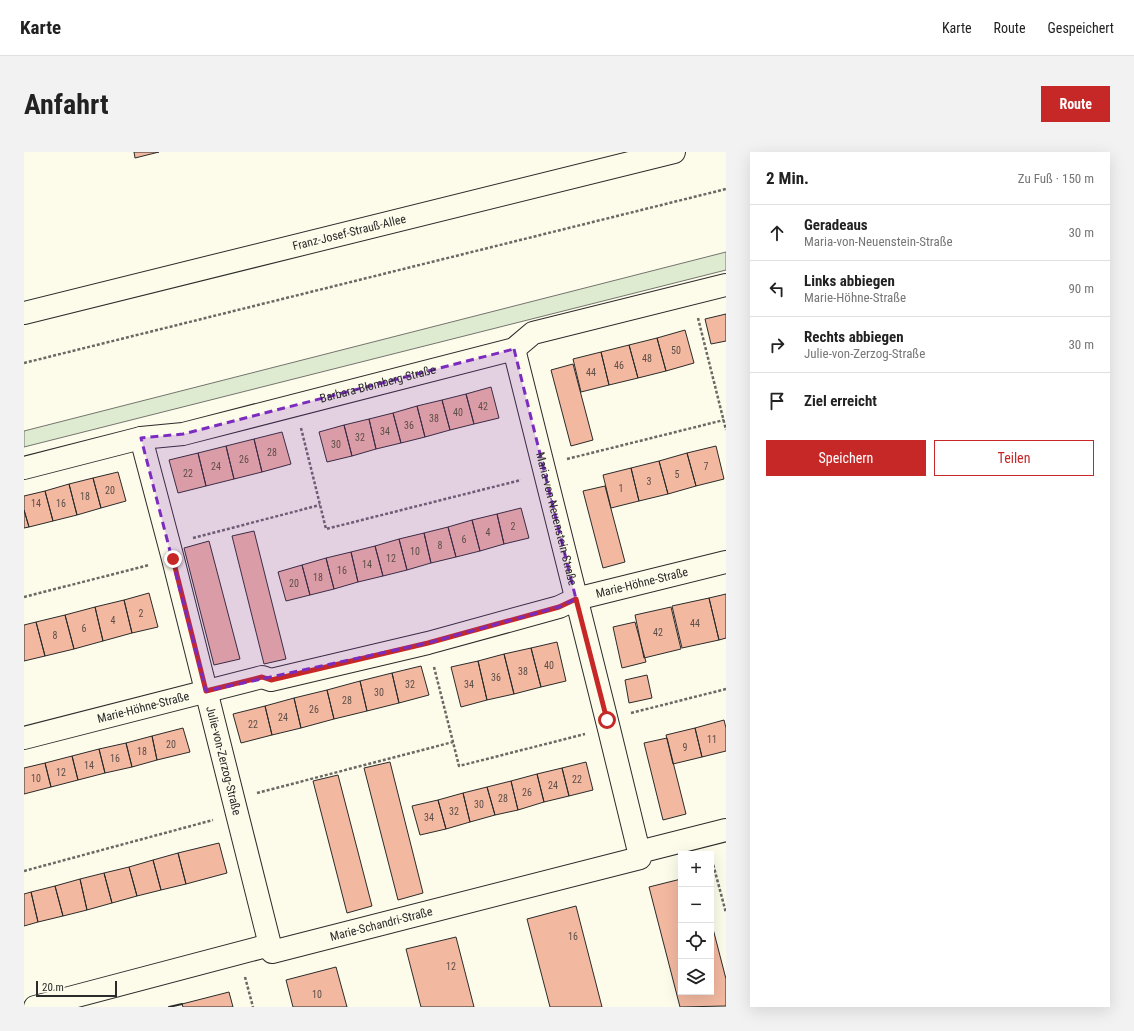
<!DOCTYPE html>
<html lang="de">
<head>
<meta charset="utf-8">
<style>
  :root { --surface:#fff; --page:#f2f2f2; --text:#222; --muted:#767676; --line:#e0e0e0; --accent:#c62828 }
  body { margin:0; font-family:"Roboto Condensed",sans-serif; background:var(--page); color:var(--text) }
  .controls { position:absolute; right:12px; bottom:12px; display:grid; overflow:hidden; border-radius:0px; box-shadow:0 4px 16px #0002 }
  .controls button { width:36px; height:36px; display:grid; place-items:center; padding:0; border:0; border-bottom:1px solid var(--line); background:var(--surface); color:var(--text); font:20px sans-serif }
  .scale { position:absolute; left:12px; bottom:10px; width:81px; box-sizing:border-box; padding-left:4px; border:2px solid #2b2b2b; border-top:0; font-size:11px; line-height:14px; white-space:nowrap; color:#2b2b2b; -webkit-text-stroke:3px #fdfbea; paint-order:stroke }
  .stop { position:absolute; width:12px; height:12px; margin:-9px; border:3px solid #c62828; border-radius:50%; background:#fff }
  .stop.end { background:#c62828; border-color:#fff; box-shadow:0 1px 4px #0008 }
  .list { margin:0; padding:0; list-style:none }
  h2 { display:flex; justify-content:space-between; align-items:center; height:52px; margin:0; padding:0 16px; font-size:17px }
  h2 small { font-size:13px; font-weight:400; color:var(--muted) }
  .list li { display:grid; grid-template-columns:26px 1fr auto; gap:12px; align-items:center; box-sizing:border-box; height:56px; padding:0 16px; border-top:1px solid var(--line) }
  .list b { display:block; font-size:15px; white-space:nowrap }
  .list p { margin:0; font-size:13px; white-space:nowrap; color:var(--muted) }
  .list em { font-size:13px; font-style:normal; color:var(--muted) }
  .actions { display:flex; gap:8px; padding:12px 16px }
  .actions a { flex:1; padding:9px 0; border:1px solid var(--accent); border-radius:0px; text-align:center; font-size:14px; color:var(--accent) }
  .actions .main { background:var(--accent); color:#fff }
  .icon { flex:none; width:22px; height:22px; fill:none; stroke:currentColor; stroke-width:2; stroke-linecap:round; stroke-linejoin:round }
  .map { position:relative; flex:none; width:702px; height:855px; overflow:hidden; border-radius:0px }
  header { display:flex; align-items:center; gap:24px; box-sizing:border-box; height:56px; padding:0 20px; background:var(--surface); border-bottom:1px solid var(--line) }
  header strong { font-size:19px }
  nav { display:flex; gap:22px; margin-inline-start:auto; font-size:14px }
  .intro { display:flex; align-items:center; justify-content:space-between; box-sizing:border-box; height:96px; padding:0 24px }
  h1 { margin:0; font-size:28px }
  .button { padding:10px 18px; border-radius:0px; background:var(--accent); color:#fff; font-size:14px; font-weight:700 }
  main { display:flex; gap:24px; padding:0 24px }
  aside { flex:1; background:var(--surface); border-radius:0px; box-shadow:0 4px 16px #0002 }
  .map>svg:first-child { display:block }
  .green { fill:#deebd1; stroke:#74746e }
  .building { fill:#f2b8a0; stroke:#2b2b2b }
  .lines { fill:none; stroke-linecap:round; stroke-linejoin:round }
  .street-casing { stroke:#2b2b2b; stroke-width:24 }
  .secondary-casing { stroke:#2b2b2b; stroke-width:24 }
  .path { stroke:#6a6964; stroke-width:2.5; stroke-dasharray:3 2; stroke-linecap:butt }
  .street { stroke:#fdfbea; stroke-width:22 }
  .secondary { stroke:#fdfbea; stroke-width:22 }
  .wall { stroke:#2b2b2b; stroke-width:2 }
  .route { stroke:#c62828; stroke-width:5 }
  .marked { fill:#7b2cbf; fill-opacity:0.2; stroke:#7b2cbf; stroke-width:3; stroke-dasharray:8 5; stroke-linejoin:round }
  .labels { text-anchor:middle; stroke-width:3; stroke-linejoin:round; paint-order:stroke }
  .number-label { font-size:10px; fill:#5d4e48 }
  .street-label { font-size:12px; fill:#2b2b2b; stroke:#fdfbea }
</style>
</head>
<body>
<header>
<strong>Karte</strong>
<nav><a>Karte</a><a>Route</a><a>Gespeichert</a></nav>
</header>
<div class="intro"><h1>Anfahrt</h1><a class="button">Route</a></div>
<main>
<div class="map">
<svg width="702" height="855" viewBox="0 0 702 855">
  <rect width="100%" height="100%" fill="#fdfbea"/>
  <path class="green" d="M702,100V118L0,295V279Z"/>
  <path class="building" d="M110,0H135L111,6Z
    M702,162V189L687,192L681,167Z
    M661,178L670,211L642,219L633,186Z
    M633,186L642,219L614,226L605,193Z
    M605,193L614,226L585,233L577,200Z
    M577,200L585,233L557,240L549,207Z
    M549,212L569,288L547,294L527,218Z
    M467,235L475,266L450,272L442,242Z
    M442,242L450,272L426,278L418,248Z
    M418,248L426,278L401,285L393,254Z
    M393,254L401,285L377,291L369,261Z
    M369,261L377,291L352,297L345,267Z
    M345,267L352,297L328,304L320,273Z
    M320,273L328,304L303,310L295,280Z
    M258,280L267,312L238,320L230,287Z
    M230,287L238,320L210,327L202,294Z
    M202,294L210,327L182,334L174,301Z
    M692,294L700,327L672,334L663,301Z
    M174,301L182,334L154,341L145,308Z
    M663,301L672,334L644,342L635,309Z
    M635,309L644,342L615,349L607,316Z
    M607,316L615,349L587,356L579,323Z
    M94,320L102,349L77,356L69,326Z
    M69,326L77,356L53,363L45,332Z
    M45,332L53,363L29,369L21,339Z
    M581,334L601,410L579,416L559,339Z
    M21,339L29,369L5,375L0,358V344Z
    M497,356L505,386L480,392L473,362Z
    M0,358L5,375L0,376Z
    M473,362L480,392L456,399L448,368Z
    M448,368L456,399L432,405L424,375Z
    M424,375L432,405L407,411L400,381Z
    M230,379L262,507L240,512L208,384Z
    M400,381L407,411L383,418L375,387Z
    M375,387L383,418L359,424L351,394Z
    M185,389L216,507L190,513L160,396Z
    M351,394L359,424L334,430L327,400Z
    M327,400L334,430L310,437L302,406Z
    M302,406L310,437L286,443L278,413Z
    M278,413L286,443L262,449L254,420Z
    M125,441L134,475L108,481L100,448Z
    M702,442V486L695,488L685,446Z
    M685,446L695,488L658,496L648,454Z
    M100,448L108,481L79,489L71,455Z
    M71,455L79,489L50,497L41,463Z
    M647,455L657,497L620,506L611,463Z
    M41,463L50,497L21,504L12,470Z
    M12,470L21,504L0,509V473Z
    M611,470L622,510L598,516L589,475Z
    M533,490L542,529L517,535L507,496Z
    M507,496L517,535L490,542L480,502Z
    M480,502L490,542L463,548L454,509Z
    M454,509L463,548L437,555L427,515Z
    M397,514L405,543L375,551L368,521Z
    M368,521L375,551L343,559L336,529Z
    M623,523L628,546L605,551L601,528Z
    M336,529L343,559L310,567L303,538Z
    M303,538L310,567L277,576L270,546Z
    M270,546L277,576L248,583L241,554Z
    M241,554L248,583L217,591L209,562Z
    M700,568L702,576V599L678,605L671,576Z
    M159,576L166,600L133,608L128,584Z
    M671,576L678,605L649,612L642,583Z
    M128,584L133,608L108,615L102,591Z
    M643,586L662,662L639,668L620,591Z
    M102,591L108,615L81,621L75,597Z
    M75,597L81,621L54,628L48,604Z
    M48,604L54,628L27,635L21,611Z
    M366,610L399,741L374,748L340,616Z
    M562,610L569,638L545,644L538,616Z
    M21,611L27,635L0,642V616Z
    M538,616L545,644L520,650L513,622Z
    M513,622L520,650L494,658L487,629Z
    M314,623L348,754L323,761L289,629Z
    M487,629L494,658L471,663L463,635Z
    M463,635L471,663L446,670L439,641Z
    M439,641L446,670L422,677L414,648Z
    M414,648L422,677L396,683L388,654Z
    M195,691L203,721L162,732L154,701Z
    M154,701L162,732L137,738L129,708Z
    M129,708L137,738L113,744L105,715Z
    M105,715L113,744L88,751L80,721Z
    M80,721L88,751L63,758L56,727Z
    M56,727L63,758L39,764L31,734Z
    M657,727V840H687V769L702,827V854L656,855L625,735Z
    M31,734L39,764L14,770L7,740Z
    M7,740L14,770L0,774V742Z
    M552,754L578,855H526L503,767Z
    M432,785L450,855H397L382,797Z
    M312,815L323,855H269L262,828Z
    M205,840L209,855H159L158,852Z"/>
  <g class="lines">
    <g class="street-casing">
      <g id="street">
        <path id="s1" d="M490,197L585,577L615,700"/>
        <path id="s2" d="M117,286L149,407L246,793"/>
        <path id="s3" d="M0,316L117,286L159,282L490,197L509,181L702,133"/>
        <path id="s4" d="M0,586L238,525L247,528L404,491L535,455L552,447L702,410"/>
        <path id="s5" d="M11,855L246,793L248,800L616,706L615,700L702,678"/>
      </g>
    </g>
    <g class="secondary-casing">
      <g id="secondary">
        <path id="s6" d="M0,161L650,0"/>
      </g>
    </g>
    <path class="path" d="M674,166L702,278
      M0,211L702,37
      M277,276L302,377L497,328
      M543,307L700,268
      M169,386L296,353
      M0,445L125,413
      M410,515L429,590
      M607,561L702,537
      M233,641L429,590L435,614L561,582
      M688,708L702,761
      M0,719L189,668
      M221,825L229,855"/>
    <use href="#street" class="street"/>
    <use href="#secondary" class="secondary"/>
    <path class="wall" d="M145,855L158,852"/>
  </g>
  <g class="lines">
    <path class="route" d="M149,407L182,539L238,525L247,528L404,491L535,455L552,447L583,568"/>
  </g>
  <path class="marked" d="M490,197L552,447L535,455L404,491L182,539L117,286L159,282Z"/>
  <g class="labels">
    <g class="number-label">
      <text x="652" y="202">50</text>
      <text x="623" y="210">48</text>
      <text x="595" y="217">46</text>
      <text x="567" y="224">44</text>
      <text x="459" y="258">42</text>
      <text x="434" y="264">40</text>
      <text x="410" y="270">38</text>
      <text x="385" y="277">36</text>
      <text x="361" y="283">34</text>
      <text x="336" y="289">32</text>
      <text x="312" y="296">30</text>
      <text x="248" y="304">28</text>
      <text x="220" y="311">26</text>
      <text x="192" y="318">24</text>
      <text x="682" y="318">7</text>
      <text x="164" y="325">22</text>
      <text x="653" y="326">5</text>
      <text x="625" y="333">3</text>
      <text x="597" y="340">1</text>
      <text x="86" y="342">20</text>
      <text x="61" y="348">18</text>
      <text x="12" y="355">14</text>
      <text x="37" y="355">16</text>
      <text x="489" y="378">2</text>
      <text x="464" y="384">4</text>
      <text x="440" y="391">6</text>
      <text x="416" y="397">8</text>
      <text x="391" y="403">10</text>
      <text x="367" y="410">12</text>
      <text x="343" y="416">14</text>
      <text x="318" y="422">16</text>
      <text x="294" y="429">18</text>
      <text x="270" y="435">20</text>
      <text x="117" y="465">2</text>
      <text x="89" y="472">4</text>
      <text x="671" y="475">44</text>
      <text x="60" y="480">6</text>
      <text x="634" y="484">42</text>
      <text x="31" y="487">8</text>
      <text x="525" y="517">40</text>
      <text x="499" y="523">38</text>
      <text x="472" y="529">36</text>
      <text x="386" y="536">32</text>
      <text x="445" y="536">34</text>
      <text x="355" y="544">30</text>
      <text x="323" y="552">28</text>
      <text x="290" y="561">26</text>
      <text x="259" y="569">24</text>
      <text x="229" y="576">22</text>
      <text x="688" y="591">11</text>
      <text x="147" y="596">20</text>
      <text x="661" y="599">9</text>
      <text x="118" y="603">18</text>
      <text x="91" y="610">16</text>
      <text x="65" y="617">14</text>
      <text x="37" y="624">12</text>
      <text x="12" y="630">10</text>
      <text x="553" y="631">22</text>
      <text x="529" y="637">24</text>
      <text x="503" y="644">26</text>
      <text x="479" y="650">28</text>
      <text x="455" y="656">30</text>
      <text x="430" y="663">32</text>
      <text x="405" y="669">34</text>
      <text x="549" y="788">16</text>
      <text x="427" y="818">12</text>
      <text x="293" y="846">10</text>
    </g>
    <g class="street-label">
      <text dy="4" stroke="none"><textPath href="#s6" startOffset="335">Franz-Josef-Strauß-Allee</textPath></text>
      <text dy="4" stroke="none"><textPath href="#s3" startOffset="364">Barbara-Blomberg-Straße</textPath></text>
      <text dy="4" stroke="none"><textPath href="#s1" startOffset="175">Maria-von-Neuenstein-Straße</textPath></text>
      <text dy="4" stroke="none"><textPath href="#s4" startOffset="639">Marie-Höhne-Straße</textPath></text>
      <text dy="4" stroke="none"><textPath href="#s4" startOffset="123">Marie-Höhne-Straße</textPath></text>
      <text dy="4" stroke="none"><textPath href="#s2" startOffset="333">Julie-von-Zerzog-Straße</textPath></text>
      <text dy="4" stroke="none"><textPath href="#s5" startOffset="363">Marie-Schandri-Straße</textPath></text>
    </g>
  </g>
</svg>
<div class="controls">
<button>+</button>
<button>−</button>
<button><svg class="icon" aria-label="locate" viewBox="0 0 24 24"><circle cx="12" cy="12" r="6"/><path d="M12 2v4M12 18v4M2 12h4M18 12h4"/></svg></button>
<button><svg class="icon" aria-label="layers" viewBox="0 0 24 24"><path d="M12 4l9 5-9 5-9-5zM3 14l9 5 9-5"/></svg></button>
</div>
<div class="scale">20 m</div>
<div class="stop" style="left:583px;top:568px"></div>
<div class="stop end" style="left:149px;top:407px"></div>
</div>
<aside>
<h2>2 Min.<small>Zu Fuß · 150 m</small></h2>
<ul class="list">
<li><svg class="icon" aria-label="ahead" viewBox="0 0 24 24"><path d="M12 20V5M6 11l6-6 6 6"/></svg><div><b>Geradeaus</b><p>Maria-von-Neuenstein-Straße</p></div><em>30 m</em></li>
<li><svg class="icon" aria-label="left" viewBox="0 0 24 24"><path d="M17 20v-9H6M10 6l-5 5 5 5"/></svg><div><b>Links abbiegen</b><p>Marie-Höhne-Straße</p></div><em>90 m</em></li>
<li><svg class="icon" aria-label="right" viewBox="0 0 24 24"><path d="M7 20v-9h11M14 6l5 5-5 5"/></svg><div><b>Rechts abbiegen</b><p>Julie-von-Zerzog-Straße</p></div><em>30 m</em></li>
<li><svg class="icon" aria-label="arrive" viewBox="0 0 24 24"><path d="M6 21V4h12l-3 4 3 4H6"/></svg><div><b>Ziel erreicht</b></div></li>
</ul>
<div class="actions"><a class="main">Speichern</a><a>Teilen</a></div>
</aside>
</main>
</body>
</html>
